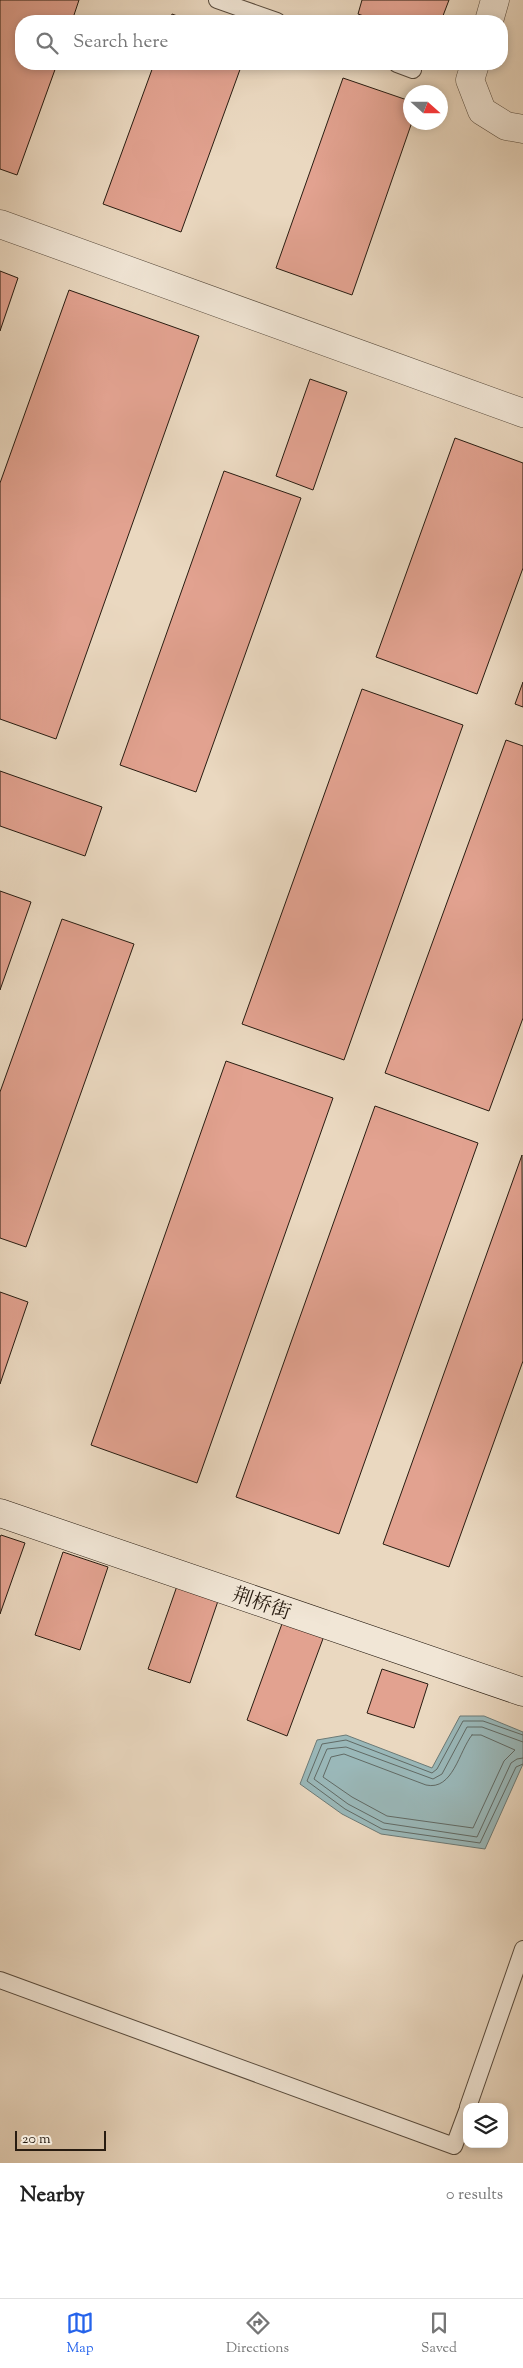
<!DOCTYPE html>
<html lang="en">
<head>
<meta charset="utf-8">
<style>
  :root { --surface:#fff; --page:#f6f6f6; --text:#222; --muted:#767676; --line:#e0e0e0; --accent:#2563eb }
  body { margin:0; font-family:"Sorts Mill Goudy","Noto Serif SC",serif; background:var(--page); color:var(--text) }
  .controls { position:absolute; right:15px; bottom:15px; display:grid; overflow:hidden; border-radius:10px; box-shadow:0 2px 8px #0003 }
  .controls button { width:45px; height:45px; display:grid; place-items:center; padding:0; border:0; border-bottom:1px solid var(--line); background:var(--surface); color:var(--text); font:25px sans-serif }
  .compass { position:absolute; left:403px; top:85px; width:45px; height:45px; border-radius:50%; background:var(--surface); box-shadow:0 2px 8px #0003; rotate:111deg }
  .scale { position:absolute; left:15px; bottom:12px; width:91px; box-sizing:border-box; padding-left:5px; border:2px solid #281c11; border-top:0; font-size:14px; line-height:18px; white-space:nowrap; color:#281c11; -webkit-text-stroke:4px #f1e6d6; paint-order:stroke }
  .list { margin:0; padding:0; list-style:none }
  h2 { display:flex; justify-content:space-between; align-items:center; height:65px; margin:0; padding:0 20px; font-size:21px }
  h2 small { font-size:16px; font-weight:400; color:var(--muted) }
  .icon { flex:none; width:28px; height:28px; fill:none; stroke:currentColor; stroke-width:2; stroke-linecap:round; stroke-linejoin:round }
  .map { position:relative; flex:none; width:523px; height:2163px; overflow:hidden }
  .search { position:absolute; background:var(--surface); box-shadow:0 2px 8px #0003; left:15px; right:15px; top:15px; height:55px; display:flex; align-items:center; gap:12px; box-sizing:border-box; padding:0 18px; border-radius:20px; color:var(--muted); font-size:19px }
  .sheet { height:135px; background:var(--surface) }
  nav { display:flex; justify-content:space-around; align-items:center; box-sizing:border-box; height:70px; border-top:1px solid var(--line); background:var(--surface); font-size:14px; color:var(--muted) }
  nav a { display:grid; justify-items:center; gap:2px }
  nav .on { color:var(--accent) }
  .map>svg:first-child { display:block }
  .water { fill:#9ab8b9; stroke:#6c7a76 }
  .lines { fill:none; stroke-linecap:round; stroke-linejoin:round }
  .shore { stroke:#616a65; stroke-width:1 }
  .building { fill:#e2a290; stroke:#281c11 }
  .service-casing { stroke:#584b3d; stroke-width:18 }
  .minor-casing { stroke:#584b3d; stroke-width:29 }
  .secondary-casing { stroke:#281c11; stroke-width:29 }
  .service { stroke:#f1e6d6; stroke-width:16 }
  .minor { stroke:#f1e6d6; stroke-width:28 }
  .secondary { stroke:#f1e6d6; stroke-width:28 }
  .labels { text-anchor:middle; stroke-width:5; stroke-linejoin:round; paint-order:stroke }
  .street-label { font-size:20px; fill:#281c11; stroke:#f1e6d6 }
</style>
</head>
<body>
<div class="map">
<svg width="523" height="2163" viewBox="0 0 523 2163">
  <rect width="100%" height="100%" fill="#ead8c0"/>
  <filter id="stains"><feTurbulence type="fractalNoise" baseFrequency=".004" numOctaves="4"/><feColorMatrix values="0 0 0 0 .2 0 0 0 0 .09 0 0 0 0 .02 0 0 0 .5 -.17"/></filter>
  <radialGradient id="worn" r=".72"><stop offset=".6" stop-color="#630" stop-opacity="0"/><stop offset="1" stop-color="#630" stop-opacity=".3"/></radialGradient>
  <path class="water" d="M460,1716H484L523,1732V1764L485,1849L381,1834L342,1814L300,1784L317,1740L346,1735L432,1768Z"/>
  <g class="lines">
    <path class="shore" d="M472,1735H481L515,1750L504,1761L473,1828L387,1816L352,1797L323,1777L331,1757L344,1754L426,1785C453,1791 459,1751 472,1735Z
      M523,1735L483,1721H463L437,1769L432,1773L346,1740L322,1744L307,1781L345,1809L382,1829L480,1843L516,1767L523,1764
      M523,1742L482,1727H467L442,1774L433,1779L346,1747L327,1749L314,1779L348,1804L384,1823L477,1837L511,1763L517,1759L523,1758"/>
  </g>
  <path class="building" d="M0,0H79L72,21H21V64H57L17,175L0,169Z
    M362,0H449L441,21H378L358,14Z
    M172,14L191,21H170Z
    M154,64H242L181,232L103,204Z
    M343,78L410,101V122H412L352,295L276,268Z
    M0,271L18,278L0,331Z
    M69,290L199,336L56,739L0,719V483Z
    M310,379L347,392L313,490L276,476Z
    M455,438L523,463V568L477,694L376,657Z
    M224,471L301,498L196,792L120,765Z
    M523,682V707L515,704Z
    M362,689L463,725L344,1060L242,1024Z
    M506,740L523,746V1018L489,1111L385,1073Z
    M0,771L102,807L85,856L0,826Z
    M0,891L31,902L0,990Z
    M62,919L134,944L26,1247L0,1238V1092Z
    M226,1061L333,1098L197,1483L91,1445Z
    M375,1106L478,1143L339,1534L236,1497Z
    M522,1155L523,1361L449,1567L383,1544Z
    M0,1292L28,1302L0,1384Z
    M1,1535L25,1543L0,1614V1537Z
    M63,1552L108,1567L80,1650L35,1635Z
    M177,1586L218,1601L190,1683L148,1669Z
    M283,1621L324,1636L287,1736L247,1720Z
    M382,1669L428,1684L414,1728L367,1713Z"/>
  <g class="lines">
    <g class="service-casing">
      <path id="service" d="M217,0L277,21
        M397,64L413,70
        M0,1980L454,2146L467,2111
        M468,2107L523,1949"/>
    </g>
    <g class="minor-casing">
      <path id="minor" d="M489,21L495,0
        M475,64L470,80L482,111L506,126L523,129
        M0,224L523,413"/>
    </g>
    <g class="secondary-casing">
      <path id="secondary" d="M0,1513L523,1692"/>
    </g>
    <use href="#service" class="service"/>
    <use href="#minor" class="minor"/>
    <use href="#secondary" class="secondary"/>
  </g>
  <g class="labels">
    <g class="street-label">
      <text transform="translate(262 1603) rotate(19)" y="7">荆桥街</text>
    </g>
  </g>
  <rect width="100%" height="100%" filter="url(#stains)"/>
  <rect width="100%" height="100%" fill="url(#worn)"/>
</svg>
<div class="controls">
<button><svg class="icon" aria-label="layers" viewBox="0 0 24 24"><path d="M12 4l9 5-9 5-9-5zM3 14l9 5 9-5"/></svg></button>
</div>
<svg class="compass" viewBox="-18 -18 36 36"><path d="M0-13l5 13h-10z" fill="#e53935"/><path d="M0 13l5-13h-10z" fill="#767676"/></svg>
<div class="scale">20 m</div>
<div class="search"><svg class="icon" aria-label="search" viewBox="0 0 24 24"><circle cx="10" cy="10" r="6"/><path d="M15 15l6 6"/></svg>Search here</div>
</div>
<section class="sheet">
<h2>Nearby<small>0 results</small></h2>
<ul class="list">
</ul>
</section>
<nav>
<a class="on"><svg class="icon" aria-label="map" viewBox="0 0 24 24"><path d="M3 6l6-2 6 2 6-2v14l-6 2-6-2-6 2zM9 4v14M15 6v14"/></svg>Map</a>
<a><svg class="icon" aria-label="directions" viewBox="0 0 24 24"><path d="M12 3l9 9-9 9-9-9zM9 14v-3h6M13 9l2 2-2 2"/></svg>Directions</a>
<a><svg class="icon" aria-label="saved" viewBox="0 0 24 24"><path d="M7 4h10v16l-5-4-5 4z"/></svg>Saved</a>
</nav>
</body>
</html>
